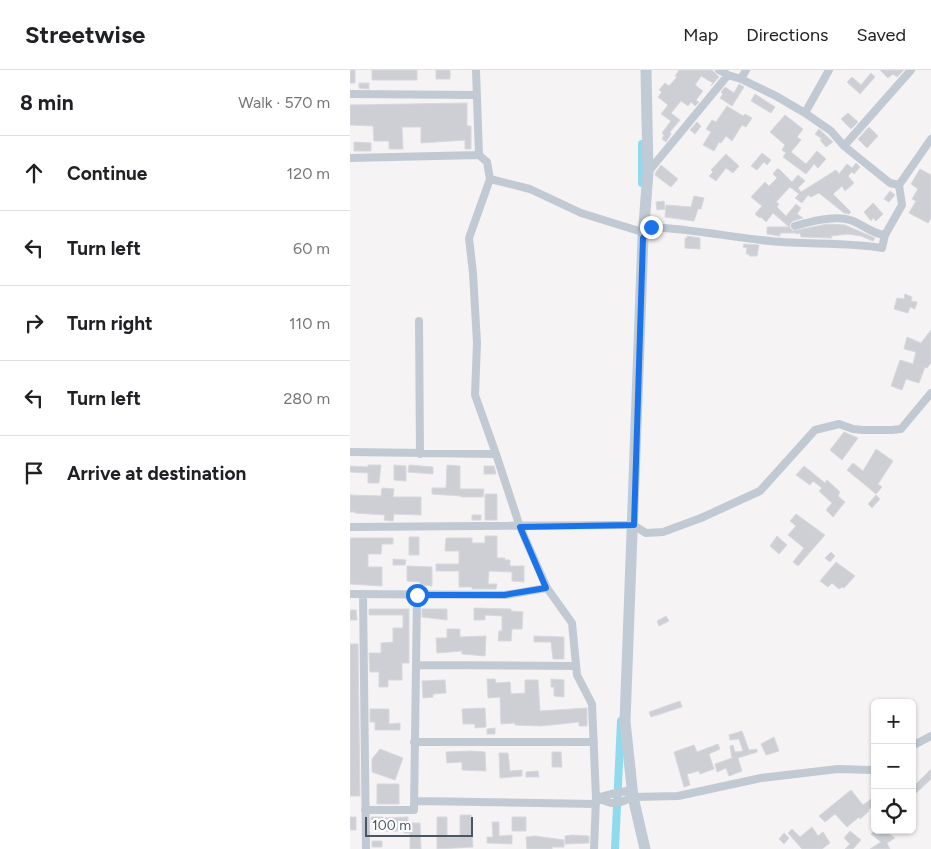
<!DOCTYPE html>
<html lang="en">
<head>
<meta charset="utf-8">
<style>
  :root { --surface:#fff; --page:#f6f6f6; --text:#202124; --muted:#757577; --line:#e0e0e0 }
  body { margin:0; font-family:Figtree,sans-serif; background:var(--page); color:var(--text) }
  .controls { position:absolute; right:15px; bottom:15px; display:grid; overflow:hidden; border-radius:8px; box-shadow:0 1px 4px #0004 }
  .controls button { width:45px; height:45px; display:grid; place-items:center; padding:0; border:0; border-bottom:1px solid var(--line); background:var(--surface); color:var(--text); font:25px sans-serif }
  .scale { position:absolute; left:15px; bottom:12px; width:108px; box-sizing:border-box; padding-left:5px; border:2px solid #4a5661; border-top:0; font-size:14px; line-height:18px; white-space:nowrap; color:#4a5661; -webkit-text-stroke:4px #fff; paint-order:stroke }
  .stop { position:absolute; width:15px; height:15px; margin:-11px; border:4px solid #1a73e8; border-radius:50%; background:#fff }
  .stop.end { background:#1a73e8; border-color:#fff; box-shadow:0 1px 5px #0008 }
  .list { margin:0; padding:0; list-style:none }
  h2 { display:flex; justify-content:space-between; align-items:center; height:65px; margin:0; padding:0 20px; font-size:21px }
  h2 small { font-size:16px; font-weight:400; color:var(--muted) }
  .list li { display:grid; grid-template-columns:32px 1fr auto; gap:15px; align-items:center; box-sizing:border-box; height:75px; padding:0 20px; border-top:1px solid var(--line) }
  .list b { display:block; font-size:19px; white-space:nowrap }
  .list em { font-size:16px; font-style:normal; color:var(--muted) }
  .icon { flex:none; width:28px; height:28px; fill:none; stroke:currentColor; stroke-width:2; stroke-linecap:round; stroke-linejoin:round }
  .map { position:relative; flex:none; width:581px; height:779px; overflow:hidden }
  header { display:flex; align-items:center; gap:30px; box-sizing:border-box; height:70px; padding:0 25px; background:var(--surface); border-bottom:1px solid var(--line) }
  header strong { font-size:24px }
  nav { display:flex; gap:28px; margin-inline-start:auto; font-size:18px }
  main { display:flex }
  aside { flex:1; background:var(--surface) }
  .map>svg:first-child { display:block }
  .lines { fill:none; stroke-linecap:round; stroke-linejoin:round }
  .canal { stroke:#90daee; stroke-width:8 }
  .building { fill:#cdcfd5; stroke:#d7d9de }
  .street { stroke:#c1cad2; stroke-width:8 }
  .secondary { stroke:#c1cbd6; stroke-width:11 }
  .route { stroke:#1a73e8; stroke-width:6 }
</style>
</head>
<body>
<header>
<strong>Streetwise</strong>
<nav><a>Map</a><a>Directions</a><a>Saved</a></nav>
</header>
<main>
<aside>
<h2>8 min<small>Walk · 570 m</small></h2>
<ul class="list">
<li><svg class="icon" aria-label="ahead" viewBox="0 0 24 24"><path d="M12 20V5M6 11l6-6 6 6"/></svg><div><b>Continue</b></div><em>120 m</em></li>
<li><svg class="icon" aria-label="left" viewBox="0 0 24 24"><path d="M17 20v-9H6M10 6l-5 5 5 5"/></svg><div><b>Turn left</b></div><em>60 m</em></li>
<li><svg class="icon" aria-label="right" viewBox="0 0 24 24"><path d="M7 20v-9h11M14 6l5 5-5 5"/></svg><div><b>Turn right</b></div><em>110 m</em></li>
<li><svg class="icon" aria-label="left" viewBox="0 0 24 24"><path d="M17 20v-9H6M10 6l-5 5 5 5"/></svg><div><b>Turn left</b></div><em>280 m</em></li>
<li><svg class="icon" aria-label="arrive" viewBox="0 0 24 24"><path d="M6 21V4h12l-3 4 3 4H6"/></svg><div><b>Arrive at destination</b></div></li>
</ul>
</aside>
<div class="map">
<svg width="581" height="779" viewBox="0 0 581 779">
  <rect width="100%" height="100%" fill="#f5f3f3"/>
  <g class="lines">
    <path class="canal" d="M292,74V113
      M265,779L271,651"/>
  </g>
  <path class="building" d="M0,0H5V13H0Z
    M22,0H67V10H22Z
    M86,0H100V9H86Z
    M329,0H362L369,7L361,16L363,13L351,6L345,15L353,21L346,30L349,32L345,36L341,32L338,36L331,31L321,43L330,50L320,62L321,64L316,72L312,69L314,65L312,63L321,51L311,44L318,35L308,27L312,22L309,20L315,13L319,16L327,7L325,6Z
    M530,0H554L547,7L543,4L538,8Z
    M521,3L525,7L510,24L497,12L502,7L511,15Z
    M9,13H19V19L9,18Z
    M389,14L394,17L382,36L370,28L373,24L371,22L375,17L384,23Z
    M405,24L425,37L421,43L401,31Z
    M117,33V56H121V79H115V70L71,73V57H52L53,79H39V71H24L23,56L0,55V35Z
    M377,36L393,46L395,44L402,48L396,57L392,55L382,71L376,66L371,73L369,72L364,81L353,75L361,62L356,59L362,50L366,52Z
    M498,43L508,52L501,59L491,49Z
    M435,45L453,59L447,67L451,70L441,82L456,94L467,81L476,89L468,98L464,94L456,104L433,87L436,83L432,80L435,75L420,62Z
    M347,52L351,56L345,64L340,60Z
    M519,57L528,66L517,78L508,69Z
    M469,59L483,72L476,77L470,70L472,69L465,64Z
    M4,72L21,73V81H4Z
    M412,83L421,90L417,95L414,92L407,100L401,96Z
    M376,84L389,96L383,103L376,98L366,111L359,106L363,102L361,100Z
    M506,93L510,97L504,104L502,102L498,106L504,113L495,121L492,116L483,124L501,142L499,144L494,143L469,123L461,127L458,125L452,133L445,128L449,124L440,117L426,132L429,134L427,137L436,146L446,134L451,138L447,144L453,148L443,151L440,154V158L443,161L477,154L495,155L525,168L523,171L511,166L498,164L481,166L482,168L451,167L450,163L446,164V163H430V166L417,164V157H439L423,143L416,152L411,147L410,148L405,144L412,136L401,127L415,112L419,116L427,108L423,104L427,99H429L442,112L448,105L455,111L448,118L451,122L486,100L489,104L497,94L502,98Z
    M311,95L328,109L321,117L305,105L306,102Z
    M570,99L581,105V148L578,153L559,143L566,131L562,129L568,119L561,114Z
    M540,121L545,125L539,132L534,129Z
    M344,126L354,128L351,139H348L344,151L315,147L316,135L341,137Z
    M314,131L315,139L307,140L306,132Z
    M523,133L533,144L526,151L523,148L521,151L514,142Z
    M337,166L350,168V179L335,178V168H337Z
    M394,174L409,175L407,186H399V184H396L397,178L393,177Z
    M555,224L562,227L561,231L567,232L565,239L560,237L558,243L544,239L547,228L554,229Z
    M581,260V293L577,298L575,297L569,313L556,309L552,320L541,316L550,290L563,294L566,282L554,279L557,267L571,273Z
    M494,362L508,368L492,390L480,380Z
    M526,379L543,391L528,414L532,417L526,424L497,400L503,393L513,401Z
    M18,395H31L29,413H18V403L0,402V396L18,397Z
    M44,395L56,396V411L44,410Z
    M59,395L83,397V404L58,402Z
    M97,395L110,396V419H134L133,427H111V426L82,424V418H96Z
    M134,396H144L146,404H134Z
    M454,396L475,413L477,410L490,422L488,426L495,432L483,447L476,440L482,433L469,421L472,418L463,411L460,415L446,405Z
    M32,418L44,419L43,427H71V445L44,444L43,451L34,450L35,445L5,443V442H0V425L31,426Z
    M135,424H147V450H135Z
    M526,425L530,429L522,438L518,434Z
    M446,444L475,465L448,496L443,492L454,478L438,465L446,456L440,451Z
    M122,445H131V450H122Z
    M135,466H147V488H155V490H160V496H174V512L162,511V502L139,501L138,514H147L146,519H122V517H109V501H86V494H109V481H95L96,468H122V473H135Z
    M427,466L437,475L429,484L420,476Z
    M59,467H69V485H59Z
    M0,468H43V474H32L31,484H18V497H32V516L0,514Z
    M481,482L485,486L480,492L475,488Z
    M43,489L56,490L55,495H43Z
    M486,492L505,506L494,518L492,517L489,519L482,513L478,517L470,511Z
    M57,496L82,497V516L70,515V512L57,511Z
    M124,538L161,539V541L173,542L172,559H162L161,571H148L149,561H152V546L135,545V550H124Z
    M19,539H59V593H52V610H38V617H29V602H20L19,583H31V573L43,572V558H53V545H19Z
    M72,539H97V550L72,547Z
    M0,540H6L7,550H0Z
    M316,546L319,551L309,556L307,551Z
    M97,559H110V567L136,566L135,586L112,584V581L87,583L86,568H97Z
    M184,566L214,567V589H203L201,572H184Z
    M0,574H8L10,726H0Z
    M137,609H145L146,613L160,612L161,624L175,623V610H188L190,641L237,638V656H229V652L191,656L165,655V653L151,654L150,627L138,628Z
    M201,609L214,610V627L204,626V617H201Z
    M95,610L96,623L83,624V627L73,628L72,611Z
    M330,631L332,637L301,647L299,642Z
    M135,638L136,657L125,658V654H113L112,639Z
    M20,639H39V654L50,653V660H25V652H20Z
    M145,658V664H137V659Z
    M392,661L399,680L407,679V682L388,688L392,701L379,706L376,698L367,702L365,694L382,688L380,676L383,675L385,682L393,681L389,669L380,670L379,665Z
    M424,667L429,681L416,685L411,674Z
    M368,674L370,679L359,684L364,699L350,704L349,701L337,704L340,715L334,717L324,682L344,675L347,682Z
    M30,679L53,688L45,710L22,702V689Z
    M121,681L135,682L136,701L112,700V692L97,693L96,682Z
    M202,682H211L212,697H202Z
    M149,683H158L160,701L172,700V706L150,708Z
    M581,699V709L562,727V718Z
    M188,701L189,707H176V702Z
    M27,714H49V734H27Z
    M501,720L513,735L525,726V734L518,740L519,741L510,749L509,747L497,757L485,744L475,752L469,746Z
    M110,745H121L123,777L87,779V747H97V767H110Z
    M0,747H6V760H0Z
    M21,747H33V753H21Z
    M58,747V753H70L71,779H60V763H54V761H35V748Z
    M162,747H176V761H162Z
    M142,752H149V766L162,765V774L137,773V767H143Z
    M462,757L468,766L473,762L480,773L472,779H452L438,763L442,759L450,767Z
    M525,760H534L545,768L537,773L540,779H520L531,772L521,764Z
    M500,761L511,770L503,779H495L500,774L494,768Z
    M434,763L439,768L434,774L429,769Z
    M222,765L239,766V773L215,774V766Z
    M185,766L214,770V777H202V779H177L176,767Z
    M22,771H32V777H22Z"/>
  <g class="lines">
    <path class="street" d="M126,0L129,85L137,92L140,109L119,168L123,203L127,273L125,325L146,384L170,457L197,518L222,553L227,605L242,634L246,728L244,779
      M369,0L378,5
      M391,9L396,0
      M0,24L126,25
      M455,43L479,0
      M494,76L561,0
      M0,88L129,85
      M298,102L378,5L391,9L426,26L455,43L481,61L494,76L540,113L549,115
      M140,109L180,119L231,143L289,161
      M445,156C459,152 480,146 496,149C510,151 520,164 535,165
      M295,166L301,157C341,159 380,167 420,171C457,175 495,172 532,178L535,165L552,135L549,115L581,69
      M69,251L70,384
      M0,382L146,384
      M0,457L273,455H283L296,463L313,462L351,448L410,421L465,360L489,354L503,359L513,360H542L551,359L581,323
      M0,524L155,525L197,518
      M13,524L16,779
      M66,595L225,596
      M64,672H244
      M562,676L581,666
      M246,728L261,733L271,732L283,727L328,726L411,708L488,699L521,700L525,698
      M246,728L261,724L282,720
      M66,731L246,734
      M15,740H64L67,525"/>
    <path class="secondary" d="M295,779L283,727L275,651L293,168L298,102L296,0"/>
  </g>
  <g class="lines">
    <path class="route" d="M67,525H154L196,518L170,457L284,455L293,168L301,157"/>
  </g>
</svg>
<div class="controls">
<button>+</button>
<button>−</button>
<button><svg class="icon" aria-label="locate" viewBox="0 0 24 24"><circle cx="12" cy="12" r="6"/><path d="M12 2v4M12 18v4M2 12h4M18 12h4"/></svg></button>
</div>
<div class="scale">100 m</div>
<div class="stop" style="left:67px;top:525px"></div>
<div class="stop end" style="left:301px;top:157px"></div>
</div>
</main>
</body>
</html>
